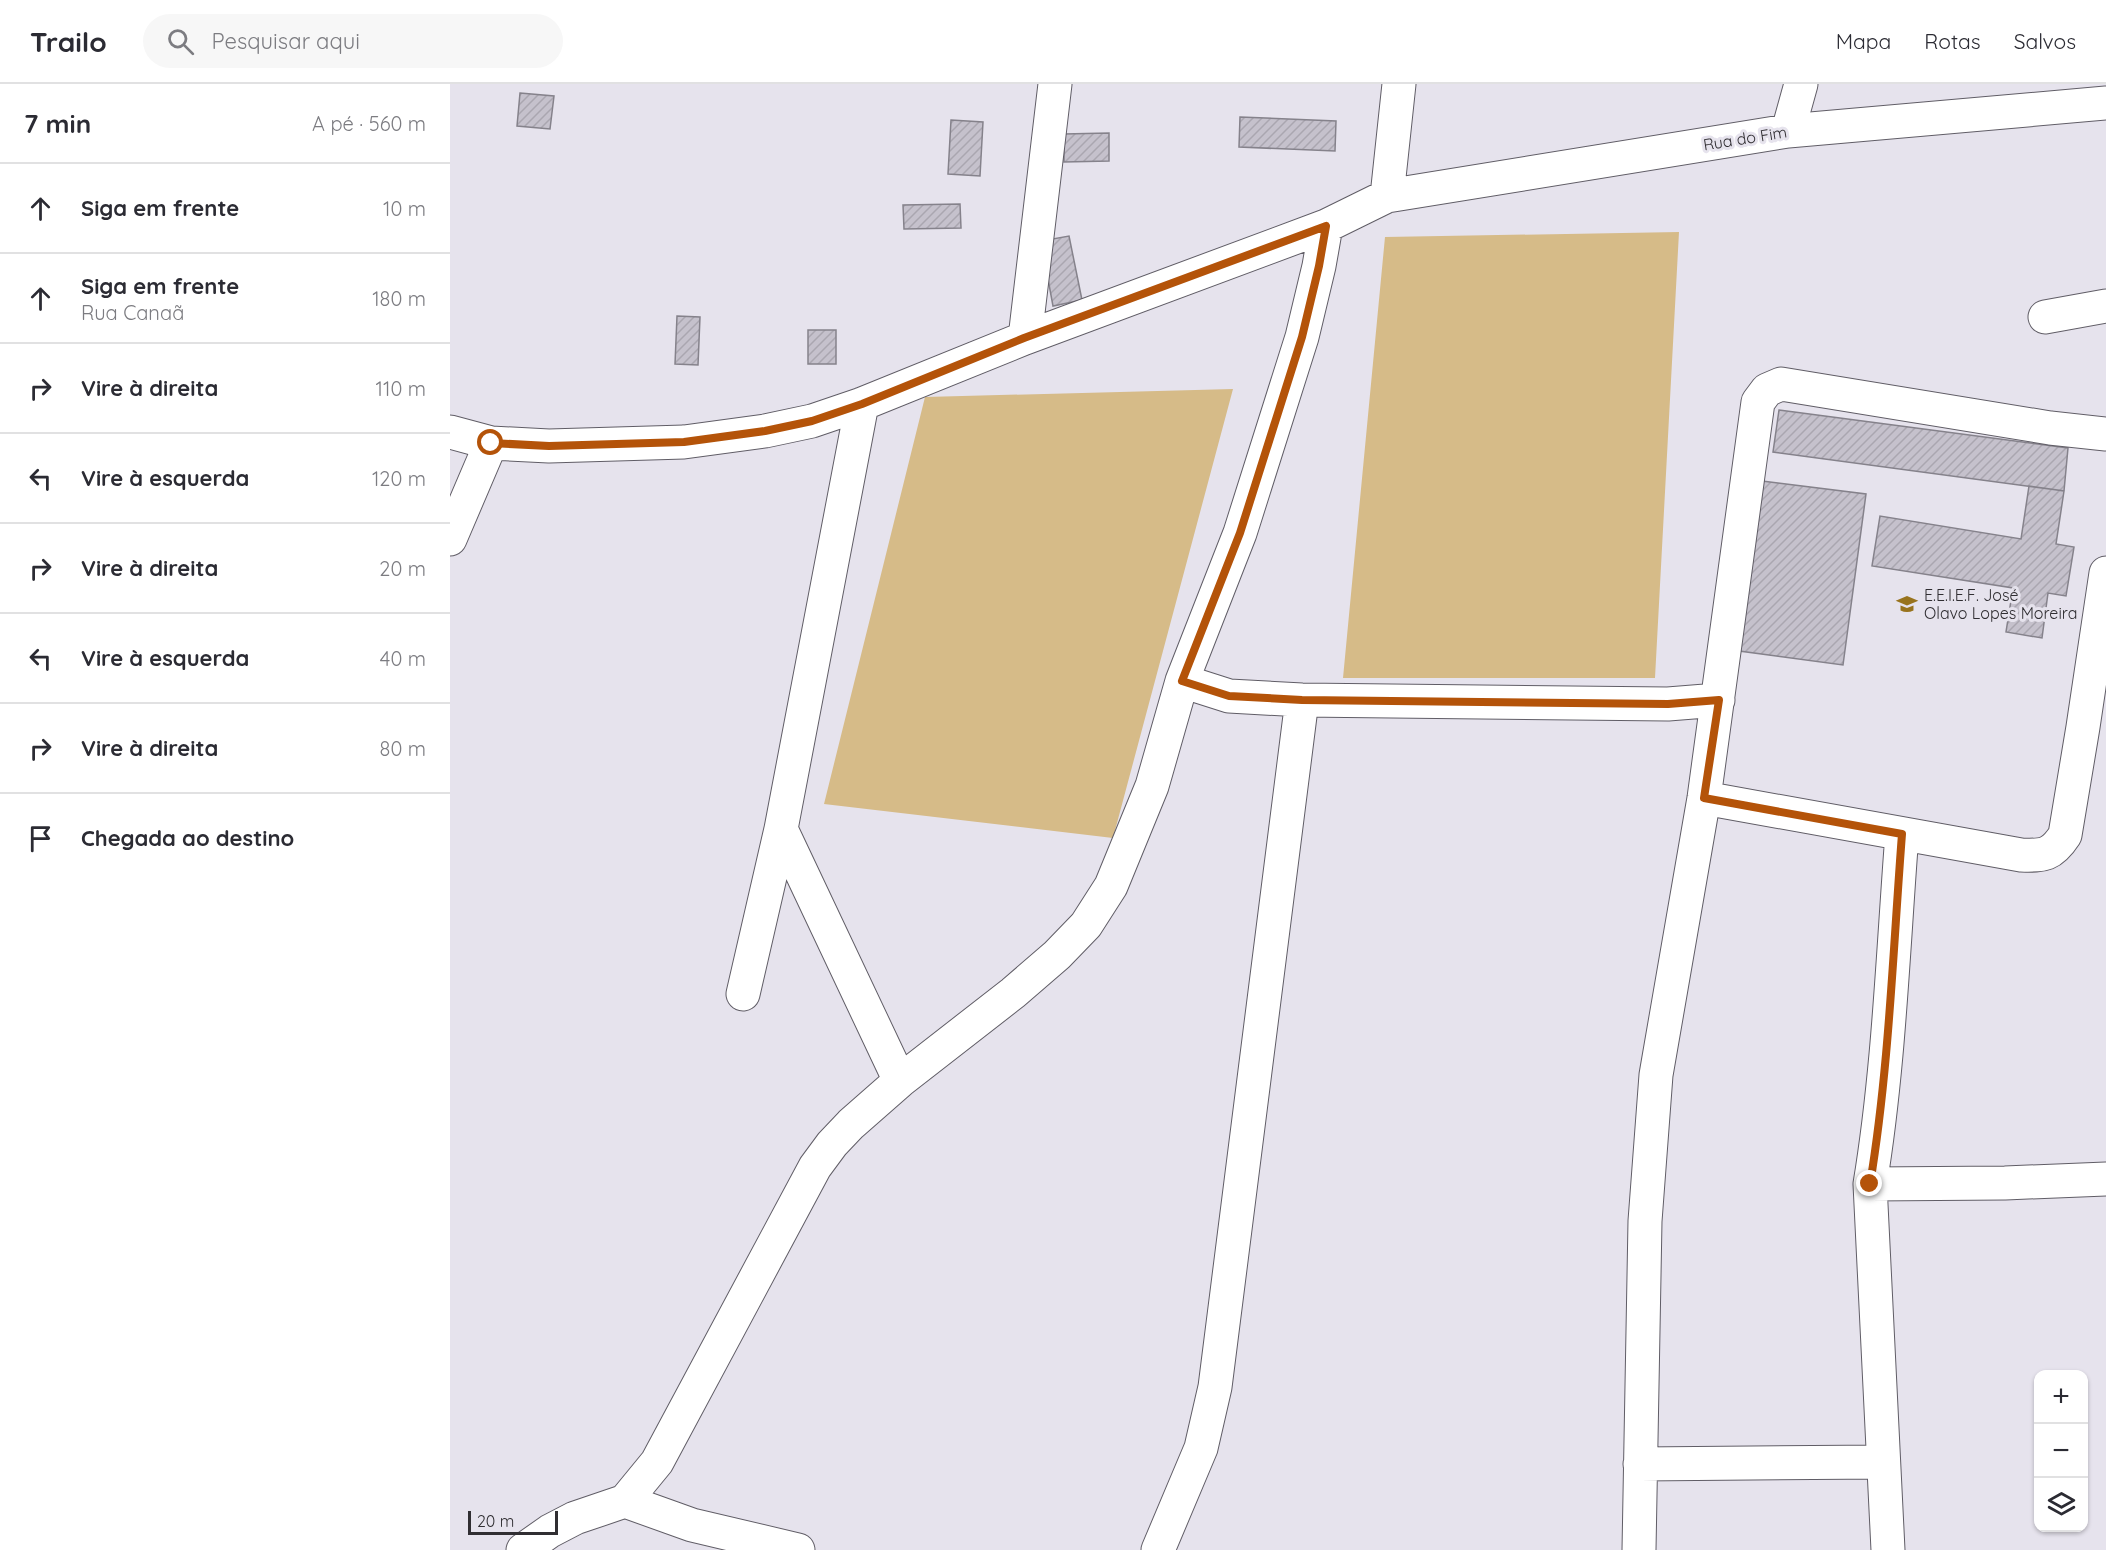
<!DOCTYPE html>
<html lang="pt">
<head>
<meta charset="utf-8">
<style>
  :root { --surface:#fff; --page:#f7f7f7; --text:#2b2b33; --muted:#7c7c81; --line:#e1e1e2 }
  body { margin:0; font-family:Quicksand,sans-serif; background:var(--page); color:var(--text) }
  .controls { position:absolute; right:18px; bottom:18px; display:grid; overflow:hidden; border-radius:12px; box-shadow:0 2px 4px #0004 }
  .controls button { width:54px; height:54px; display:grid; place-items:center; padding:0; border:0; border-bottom:2px solid var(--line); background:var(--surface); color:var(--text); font:30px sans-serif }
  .scale { position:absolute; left:18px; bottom:15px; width:90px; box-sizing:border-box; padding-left:6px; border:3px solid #302e32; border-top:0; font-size:16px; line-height:21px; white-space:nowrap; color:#302e32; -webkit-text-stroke:4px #e6e3ed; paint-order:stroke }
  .stop { position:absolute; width:18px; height:18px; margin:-14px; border:4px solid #b45309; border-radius:50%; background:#fff }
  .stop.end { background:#b45309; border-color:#fff; box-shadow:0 2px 6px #0008 }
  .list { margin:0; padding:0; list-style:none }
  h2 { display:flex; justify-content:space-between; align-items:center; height:78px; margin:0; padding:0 24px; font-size:26px }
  h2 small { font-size:20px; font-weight:400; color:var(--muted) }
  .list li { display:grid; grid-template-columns:39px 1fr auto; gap:18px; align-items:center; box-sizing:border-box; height:90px; padding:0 24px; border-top:2px solid var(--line) }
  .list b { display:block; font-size:22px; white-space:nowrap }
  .list p { margin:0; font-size:20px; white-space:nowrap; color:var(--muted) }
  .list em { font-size:20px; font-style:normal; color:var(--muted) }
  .icon { flex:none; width:33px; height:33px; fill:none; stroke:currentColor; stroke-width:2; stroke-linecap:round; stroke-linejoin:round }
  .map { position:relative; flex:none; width:1656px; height:1466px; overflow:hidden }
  header { display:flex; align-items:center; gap:36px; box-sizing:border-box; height:84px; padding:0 30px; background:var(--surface); border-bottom:2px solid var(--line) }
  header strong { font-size:28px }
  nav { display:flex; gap:33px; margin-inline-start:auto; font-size:21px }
  .search { width:420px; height:54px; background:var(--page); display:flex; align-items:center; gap:15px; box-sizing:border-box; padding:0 21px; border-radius:33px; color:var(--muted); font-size:22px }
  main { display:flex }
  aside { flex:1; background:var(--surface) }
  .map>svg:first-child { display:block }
  .grass { fill:#d6bb88 }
  .building { fill:url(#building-hatch); stroke:#85828b; stroke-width:1.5 }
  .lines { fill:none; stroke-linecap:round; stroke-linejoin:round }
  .street-casing { stroke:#605d66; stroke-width:35 }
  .street { stroke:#fff; stroke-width:33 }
  .route { stroke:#b45309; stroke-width:8 }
  .labels { text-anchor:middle; stroke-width:6; stroke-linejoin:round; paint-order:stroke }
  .street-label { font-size:16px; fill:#302e32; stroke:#e6e3ed }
  .poi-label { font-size:16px; fill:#302e32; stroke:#e6e3ed; text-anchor:start }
</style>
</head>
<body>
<header>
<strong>Trailo</strong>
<div class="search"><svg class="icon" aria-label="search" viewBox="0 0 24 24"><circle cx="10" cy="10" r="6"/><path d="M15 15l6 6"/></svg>Pesquisar aqui</div>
<nav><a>Mapa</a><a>Rotas</a><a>Salvos</a></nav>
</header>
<main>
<aside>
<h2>7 min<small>A pé · 560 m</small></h2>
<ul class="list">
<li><svg class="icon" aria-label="ahead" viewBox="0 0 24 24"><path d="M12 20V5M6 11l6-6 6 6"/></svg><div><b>Siga em frente</b></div><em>10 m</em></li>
<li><svg class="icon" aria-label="ahead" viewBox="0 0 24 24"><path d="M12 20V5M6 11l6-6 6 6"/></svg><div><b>Siga em frente</b><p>Rua Canaã</p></div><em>180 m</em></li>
<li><svg class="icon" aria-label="right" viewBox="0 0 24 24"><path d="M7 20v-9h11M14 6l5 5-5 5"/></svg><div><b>Vire à direita</b></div><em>110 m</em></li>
<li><svg class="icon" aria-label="left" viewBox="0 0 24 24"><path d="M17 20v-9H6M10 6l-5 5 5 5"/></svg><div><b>Vire à esquerda</b></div><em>120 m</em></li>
<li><svg class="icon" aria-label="right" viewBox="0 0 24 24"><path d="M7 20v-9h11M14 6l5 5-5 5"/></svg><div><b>Vire à direita</b></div><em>20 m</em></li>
<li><svg class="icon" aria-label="left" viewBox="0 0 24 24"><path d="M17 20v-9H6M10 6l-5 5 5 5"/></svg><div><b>Vire à esquerda</b></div><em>40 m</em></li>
<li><svg class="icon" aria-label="right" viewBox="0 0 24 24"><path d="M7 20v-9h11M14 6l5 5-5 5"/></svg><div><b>Vire à direita</b></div><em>80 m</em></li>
<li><svg class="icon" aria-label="arrive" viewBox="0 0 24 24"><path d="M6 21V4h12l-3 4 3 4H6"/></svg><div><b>Chegada ao destino</b></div></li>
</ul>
</aside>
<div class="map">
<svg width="1656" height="1466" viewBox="0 0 1656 1466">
  <defs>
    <pattern id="building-hatch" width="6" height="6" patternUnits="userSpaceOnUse" patternTransform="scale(1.5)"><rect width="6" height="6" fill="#c5c1cc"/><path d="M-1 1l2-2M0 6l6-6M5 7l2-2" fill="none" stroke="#aaa6b0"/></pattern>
  </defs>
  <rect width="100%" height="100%" fill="#e6e3ed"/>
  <path class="grass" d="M1229,148L1205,594H893L935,153Z
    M783,305L663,754L374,720L475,313Z"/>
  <path class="building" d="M70,9L104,12L100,45L67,42Z
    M790,33L886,37L885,67L789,63Z
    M501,36L533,38L530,92L498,90Z
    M659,49V77L614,78V50Z
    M510,120L511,144L454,145L453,121Z
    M619,152L632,216L603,222L591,157Z
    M227,232L250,233L248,281L225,280Z
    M358,246H386V280H358Z
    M1329,326L1618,364L1614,407L1323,368Z
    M1304,396L1416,410L1393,581L1282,566Z
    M1579,402L1614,407L1606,460L1624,463L1616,512L1598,509L1592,554L1556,548L1563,504L1422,482L1430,432L1571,455Z"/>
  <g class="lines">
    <g class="street-casing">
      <path id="street" d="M1338,47L1351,0
        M937,112L949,0
        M1595,233L1656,222
        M575,254L605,0
        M0,348L41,359L99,362L234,358L315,347L362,337L412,320L575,254L876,142L937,112L1338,47L1656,19
        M0,455L41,359
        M732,597L779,612L852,616L1218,620L1268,616
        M1254,714L1571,771C1594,772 1602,771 1615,751L1633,643L1656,489
        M331,745L450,997
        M293,910L331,745L412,320
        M1420,1100L1555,1099L1656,1095
        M1190,1380L1432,1378
        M175,1417L242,1441L348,1466
        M73,1466L100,1447L125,1434L175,1417L207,1378L365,1083L382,1060L401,1040L450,997L563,909L607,871L636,841L661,802L702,702L732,597L790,449L852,253L869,182L876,142
        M708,1466L751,1364L765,1303L852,616
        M1189,1466L1195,1137L1206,991L1254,714L1308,318L1317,306L1331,300L1600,344L1656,350
        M1438,1466L1420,1100C1439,985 1443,866 1452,750"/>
    </g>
    <use href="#street" class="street"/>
  </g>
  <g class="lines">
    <path class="route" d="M41,359L99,362L234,358L315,347L362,337L412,320L574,254L876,142L869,182L852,253L790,449L732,597L779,612L852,616L1218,620L1269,616L1254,714L1452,750C1443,866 1439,985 1420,1100"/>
  </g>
  <defs>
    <g id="school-bare" transform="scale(1.62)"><path d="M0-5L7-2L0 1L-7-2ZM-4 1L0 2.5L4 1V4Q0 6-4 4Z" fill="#98731d" stroke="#e6e3ed" stroke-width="2.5" paint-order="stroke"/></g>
  </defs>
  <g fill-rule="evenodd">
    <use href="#school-bare" x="1457" y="520"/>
  </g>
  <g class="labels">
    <g class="street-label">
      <text transform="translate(1295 54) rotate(-9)" y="6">Rua do Fim</text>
    </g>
    <g class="poi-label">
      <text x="1474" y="517">E.E.I.E.F. José<tspan x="1474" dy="18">Olavo Lopes Moreira</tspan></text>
    </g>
  </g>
</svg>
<div class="controls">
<button>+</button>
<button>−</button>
<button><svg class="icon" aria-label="layers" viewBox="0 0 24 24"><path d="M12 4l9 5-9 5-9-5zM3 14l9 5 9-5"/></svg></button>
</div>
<div class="scale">20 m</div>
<div class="stop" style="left:41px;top:359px"></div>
<div class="stop end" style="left:1420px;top:1100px"></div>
</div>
</main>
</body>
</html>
